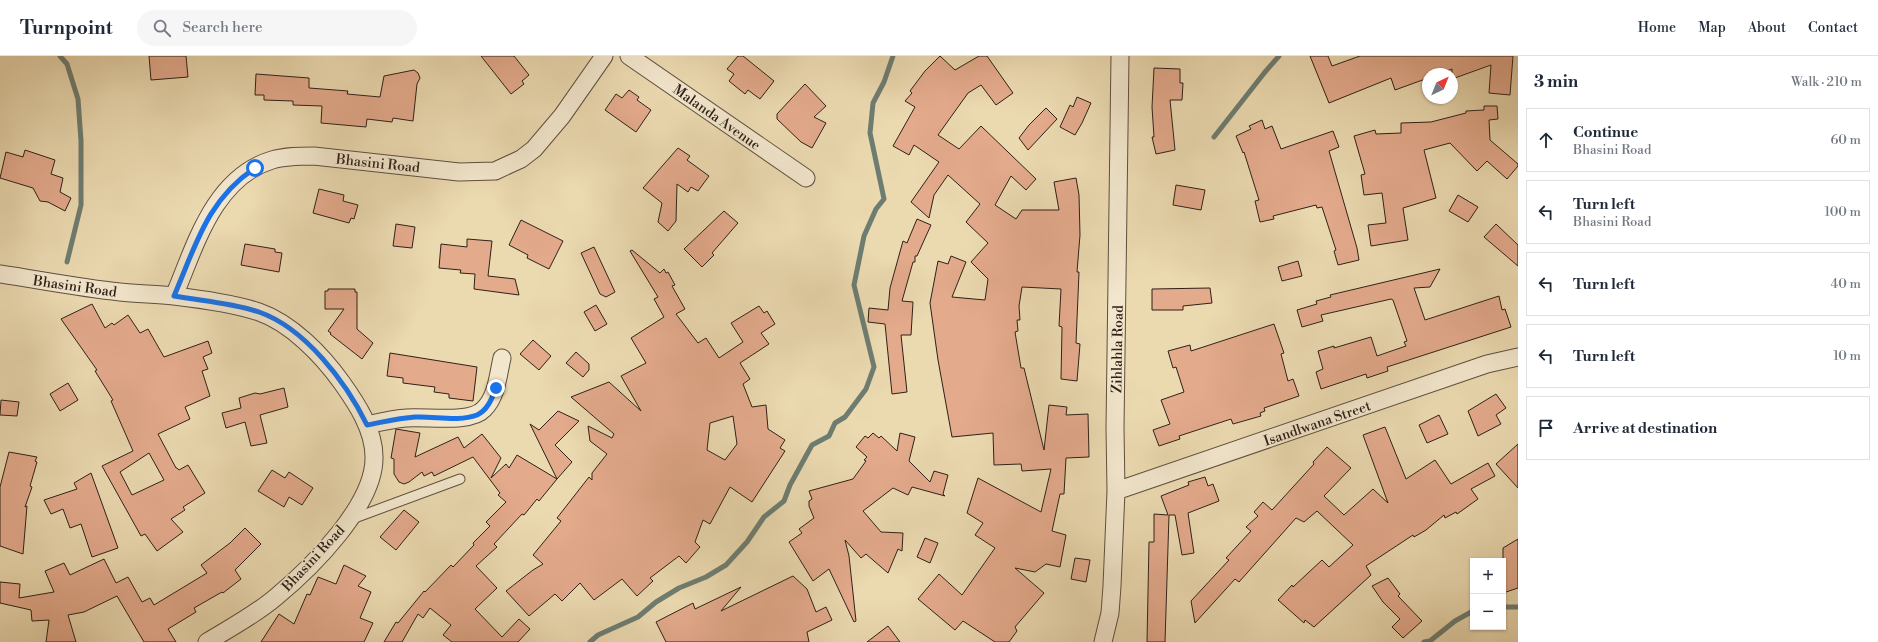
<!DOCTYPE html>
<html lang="en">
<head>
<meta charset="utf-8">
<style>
  :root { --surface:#fff; --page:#f6f6f7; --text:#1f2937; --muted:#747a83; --line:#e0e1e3 }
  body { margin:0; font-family:"Libre Bodoni",serif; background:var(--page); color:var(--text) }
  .controls { position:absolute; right:12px; bottom:12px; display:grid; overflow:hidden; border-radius:0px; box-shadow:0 1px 3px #0004 }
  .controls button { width:36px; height:36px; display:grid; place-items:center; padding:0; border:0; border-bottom:1px solid var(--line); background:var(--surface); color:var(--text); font:20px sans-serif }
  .compass { position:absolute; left:1422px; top:12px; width:36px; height:36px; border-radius:50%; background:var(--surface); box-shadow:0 1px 3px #0004; rotate:43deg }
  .stop { position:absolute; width:12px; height:12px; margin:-9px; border:3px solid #1a73e8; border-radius:50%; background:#fff }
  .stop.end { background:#1a73e8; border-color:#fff; box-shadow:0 1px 4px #0008 }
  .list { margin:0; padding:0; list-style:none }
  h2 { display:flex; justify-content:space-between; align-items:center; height:52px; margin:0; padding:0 16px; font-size:17px }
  h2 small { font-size:13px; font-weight:400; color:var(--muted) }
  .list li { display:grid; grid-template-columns:26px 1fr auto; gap:12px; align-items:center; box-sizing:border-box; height:64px; margin:0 8px 8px; padding:0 8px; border:1px solid var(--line); border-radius:0px }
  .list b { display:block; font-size:15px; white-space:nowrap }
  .list p { margin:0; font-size:13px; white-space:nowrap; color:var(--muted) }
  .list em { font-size:13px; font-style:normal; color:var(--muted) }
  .icon { flex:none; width:22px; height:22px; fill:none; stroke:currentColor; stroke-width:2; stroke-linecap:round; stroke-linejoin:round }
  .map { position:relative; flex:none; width:1518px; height:586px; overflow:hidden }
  header { display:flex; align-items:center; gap:24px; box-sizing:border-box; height:56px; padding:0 20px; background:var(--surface); border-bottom:1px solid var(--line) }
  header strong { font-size:19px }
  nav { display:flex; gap:22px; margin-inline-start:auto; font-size:14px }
  .search { width:280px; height:36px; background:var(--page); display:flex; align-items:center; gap:10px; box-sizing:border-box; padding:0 14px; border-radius:22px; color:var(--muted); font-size:15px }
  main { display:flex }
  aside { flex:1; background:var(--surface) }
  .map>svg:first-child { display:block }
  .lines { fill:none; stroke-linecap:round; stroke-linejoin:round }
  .stream { stroke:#6e7d71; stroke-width:5 }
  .building { fill:#e3aa8c; stroke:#2f2118; fill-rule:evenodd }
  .service-casing { stroke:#5e4f3e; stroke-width:11 }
  .minor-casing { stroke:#5e4f3e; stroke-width:19 }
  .service { stroke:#f2e6cc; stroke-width:9 }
  .minor { stroke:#f2e6cc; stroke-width:17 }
  .route { stroke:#1a73e8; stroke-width:5 }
  .labels { text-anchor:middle; stroke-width:3; stroke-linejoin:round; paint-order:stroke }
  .street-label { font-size:14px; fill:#2f2118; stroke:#f2e6cc }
</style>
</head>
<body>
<header>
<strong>Turnpoint</strong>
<div class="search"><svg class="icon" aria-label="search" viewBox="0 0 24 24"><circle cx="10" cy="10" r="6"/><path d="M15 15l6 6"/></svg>Search here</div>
<nav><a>Home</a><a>Map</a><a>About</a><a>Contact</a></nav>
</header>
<main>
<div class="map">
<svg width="1518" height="586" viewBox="0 0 1518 586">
  <rect width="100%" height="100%" fill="#ebd9b0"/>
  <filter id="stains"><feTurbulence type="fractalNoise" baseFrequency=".005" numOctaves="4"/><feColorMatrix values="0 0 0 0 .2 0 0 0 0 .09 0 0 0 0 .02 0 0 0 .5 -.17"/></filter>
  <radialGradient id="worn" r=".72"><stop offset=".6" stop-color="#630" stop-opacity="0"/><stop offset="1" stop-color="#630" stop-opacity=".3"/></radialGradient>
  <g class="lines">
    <path class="stream" d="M60,0L67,8L78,43L81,85V149L67,206
      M1214,81L1265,16L1279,0
      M1503,551H1518
      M590,586L598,579L638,561L656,546L679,532L706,521L726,509L747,486L764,461L784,445L790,429L812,389L829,380L835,367L845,361L866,333L874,311L854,229L864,180L876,153L884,143L870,77L873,47L884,26L893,0
      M1424,586L1430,585L1455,565L1473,555"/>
  </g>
  <path class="building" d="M149,0H186L188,21L151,24Z
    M481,0H514L529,19L522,25L524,28L511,38Z
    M738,0H743L774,25L760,43L748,34L745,38L729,25L734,18L727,13Z
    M940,0L955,14L979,0H987L1013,37L996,49L981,29L968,37L938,79L959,93L981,70L1036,123L1026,134L1011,120L995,149L1016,163L1022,154H1059L1054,126L1076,122L1079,139L1080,179L1077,216H1079L1076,287L1080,288L1077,325L1061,323L1062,271L1059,270L1061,233L1022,231L1019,250L1020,264H1017L1018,275L1015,276L1021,312H1024L1044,394L1049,349L1067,351L1066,359L1088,358L1089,401L1066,402L1064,438H1060L1052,475L1066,479L1060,511L1046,508L1035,516L1015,512L1044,537L1015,571L1017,575L1009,586H995L963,565L955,574L918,543L939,518L962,539L995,492L975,479L983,467L967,457L978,422L1041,456L1051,413L1022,415L1021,408L994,409L993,377L952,381L938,304L930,247L938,205L948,208L951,200L966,206L952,241L985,244L988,223L971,206L988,187L966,166L980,148L948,119L934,139L929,162L911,146L939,106L914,89L909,99L893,90L915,51L905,45L912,37L910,35L925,15Z
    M1310,0H1328L1332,10L1360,0H1513L1510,39L1489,37L1491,9L1452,23V13L1439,18H1428V22L1395,34L1391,22L1329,47Z
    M1154,12L1180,13V27H1183L1182,44H1170L1175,94L1156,98L1152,81H1154L1152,51Z
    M414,14L418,17L420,22L417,28L413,65L393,62L392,66L367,63L366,71L321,67L322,50L293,49V45L264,44V39H255L256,18L309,22V32L348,35L347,38L380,41L384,20Z
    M805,28L826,50L814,61L826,67L812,92L801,86L777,63V58Z
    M629,34L639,41L637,44L651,54L636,76L605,54L616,38L622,42Z
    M1077,41L1091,47L1082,67L1075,79L1060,71L1070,49L1073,51Z
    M1484,50H1497L1498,63L1489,64L1490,84L1518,108V110L1507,123L1487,105L1477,115L1450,87L1424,94L1436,142L1403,152L1408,184L1371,190L1368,169L1386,167L1382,137L1364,139L1361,119L1365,118L1354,80L1375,74L1376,78L1401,77V67L1431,66L1466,57V55L1484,54Z
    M1046,52L1057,63L1028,94L1019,82L1029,69Z
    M1262,64L1265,73L1272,70L1281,93L1333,75L1339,91L1329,95L1357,192L1359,204L1338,209L1334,195L1336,194L1322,151L1317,152L1316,149L1273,160L1274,163L1260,166L1255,145L1259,144L1244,96L1243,97L1236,80L1251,73L1249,70Z
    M678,92L690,100L687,104L709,120L698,135L691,131L688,136L677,128L676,165L668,175L658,166L662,147L643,132Z
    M25,94L55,104L51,118L63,122L60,136L71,142L65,155L48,146L40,145L33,132L0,122L6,96L23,101Z
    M1176,129L1205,134L1201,154L1173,149Z
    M319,133L344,139L343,145L358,149L354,163L351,162L349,167L313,157Z
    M1458,139L1478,151L1468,166L1449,155Z
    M724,155L738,167L712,197L714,199L702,211L684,193Z
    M917,163L931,169L917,200H915V206H913L902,245L913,246L911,279H901L907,336L892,338L885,268L868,266L869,252L888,254L890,232L903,185L907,187Z
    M521,164L563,185L549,213L527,202L528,199L509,189Z
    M396,168L415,171L412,192L393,190Z
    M1496,168L1518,189V210L1484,181Z
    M467,183L492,185L488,220L515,223L519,239L474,233L475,218L460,217L461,214L439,212L441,188L467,191Z
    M245,188L275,193V196L282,197L279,216L241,209Z
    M594,191L615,236L606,241L600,238L581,197Z
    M632,194L660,217L664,213L666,217L668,216L675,229L672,230L685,253L676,258L698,287L706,282L719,302L743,286L731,267L759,250L764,257L767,255L775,268L761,277L769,288L740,307L750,323L743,328L752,351L766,349L768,373L785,384L780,392L785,395L752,446L730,431L710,468L703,464L695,486L700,491L686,507L679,500L650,522L653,525L637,540L622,523L594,544L580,527L562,545L555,538L529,560L506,535L533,514L543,508L533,499L561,465L557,462L589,421L592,424V417L607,398L590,385L588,370L612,382L614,378L571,341L609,326L641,355L621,320L646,307L631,282L664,261L654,243L658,241L630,195ZM733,360L737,388L725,404L707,394L710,367Z
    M1298,205L1302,220L1282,225L1278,211Z
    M1440,213L1430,231L1414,232L1425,264L1499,240L1502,254L1505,253L1511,271L1387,311L1388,315L1367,322L1366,318L1321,333L1316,316L1323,313L1318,295L1334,290V292L1371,281L1377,300L1406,290L1404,286L1407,285L1393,244L1391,243L1321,259L1323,265L1302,271L1297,254L1317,248L1316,245L1331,241L1330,239Z
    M1210,232L1212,247L1183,250V254H1152V233Z
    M328,233H355V236H357V273L373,287L362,303L330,278L331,277L328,275L344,253H325V235H328Z
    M92,248L105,272L112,267L114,269L128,259L140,277L148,273L164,301L208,285L212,297L203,301L208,313L202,315L210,340L185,351L190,363L158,378L176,412H177L179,414L188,409L205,437L183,451L185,454L171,463L183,476L157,495L145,478L141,480L102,410L133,395L111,345L113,344L95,315L97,314L61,263ZM149,397L164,424L132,439L120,416Z
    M596,249L607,268L595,275L584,256Z
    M1274,268L1284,297L1281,298L1288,325L1293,323L1299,340L1264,352L1265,355L1260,357L1261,360L1233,368L1231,363L1179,380L1180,383L1159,390L1153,374L1170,368L1161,344L1184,336L1176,311L1173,312L1168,295L1190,289L1191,295Z
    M533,284L551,300L539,314L520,298Z
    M576,296L589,308V314L583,321L566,307Z
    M390,297L477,311L473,345L449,342V338L434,336L435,331L403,327V322L387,320Z
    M68,327L78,344L60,355L50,338Z
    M284,332L288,351L260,359L267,387L251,390L245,366L226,372L222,357L241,352L239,342L255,337L260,338Z
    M1496,338L1506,352L1496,359L1501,368L1478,380L1468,355Z
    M1,344L19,346L17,360L0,359Z
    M558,355L579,365L555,389L572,406L557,423L530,368L539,374Z
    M1439,359L1448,378L1427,387L1419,369Z
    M1385,371L1406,423L1435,404L1451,428L1488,407L1495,420L1471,433L1478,443L1457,458L1456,456L1445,462L1444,459L1426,474L1414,481L1413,479L1366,510L1371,519L1314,571L1305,564L1304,567L1278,544L1292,529L1293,531L1322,504L1329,511L1353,489L1317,455L1304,466L1296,462L1239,526L1235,523L1195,567L1191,545L1229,504L1226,502L1251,475L1246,471L1258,460L1254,456L1263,446L1272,454L1314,408L1313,406L1327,391L1351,412L1324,440L1344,459L1373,433L1388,447L1363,379Z
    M396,373L420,377L415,401L458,381L464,392L482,378L501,402L491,422L506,408L509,412L517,399L557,423L539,445L537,443L524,459L522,458L494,488L497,491L476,510L497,532L475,553L502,581L519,563L530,573L518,586H452L443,579L451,569L430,552L423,562L418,558L402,586H384L396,566L398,567L424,535L425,536L451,509L453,511L474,489L473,487L490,470L486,466L506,446L498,439L500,437L473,401L434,420L432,416L424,420L422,416L409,426L404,428L399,426L394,418V403L391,402Z
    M873,377L879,382L881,380L897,395L900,377L915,381L909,405L930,426L934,415L948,419L943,438L945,440L912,431L908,439L893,432L863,455L881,476L903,477L902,495L898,493L888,517L866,498L861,502L845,484L849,500L856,565L854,566L829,513L813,525L789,486L802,477L799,473L814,462L809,450V445L812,443L809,435L853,423L866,405L864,404L867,401L856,391L865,380L868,382Z
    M1518,388V432L1496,408Z
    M9,396L37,401L35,405L37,406L30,430L32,431L25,451L27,450L23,498L0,490V431Z
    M272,414L285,422L289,416L313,432L302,449L289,441L284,451L258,435Z
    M91,417L118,492L92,501L81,468L70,472L63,453L51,458L44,444L77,433L74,427Z
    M1205,421L1208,430L1213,428L1219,445L1188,457L1194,497L1182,499L1175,459H1169L1165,586H1147L1149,486H1154V458L1168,459L1161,440L1189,429L1188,426Z
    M404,454L419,466L396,494L380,481Z
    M245,472L261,488L235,514L241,523L223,537L222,536L194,552L196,556L168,573L176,586H144L117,540L84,556L68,559L76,586H46L49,564L32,565L31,554L0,547V526L20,528L19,542L54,536L45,515L64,507L70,519L104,503L116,527L128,521L142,546L150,542L154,549L207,517L201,509L230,487Z
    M925,482L938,487L930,507L917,501Z
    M1518,483V532L1503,537V492Z
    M1075,502L1090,504L1086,526L1071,523Z
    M344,509L366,520L358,530L371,536L360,562L373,567L364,586H261L279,558L294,568L307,538L310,539L318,521L336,528Z
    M793,520L807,533L816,556L826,551L832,564L807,576L809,586H666L656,566L693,547L695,553L741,531L721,555Z
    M1388,522L1400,538L1398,540L1422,565L1403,582L1392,571L1400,563L1383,546L1372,530Z
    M888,570L900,586H867Z"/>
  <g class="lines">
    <g class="service-casing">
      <path id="service" d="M352,463L460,423"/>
    </g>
    <g class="minor-casing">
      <path id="minor" d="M629,0L806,122
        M0,218C40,224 80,232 120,236C138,238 156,238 174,240C200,243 235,248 259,256C291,267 322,299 342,327C357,348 374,374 374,401C375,449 311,512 276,541C255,559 230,572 207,586
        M174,240C195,191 213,122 272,104C285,100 300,100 314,100L459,116L495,115L521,103L534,93L562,60L604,0
        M367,369C380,366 393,363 406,362C426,360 470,368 484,353C497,340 498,319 502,302
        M1116,435L1487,308L1518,301
        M1103,586L1110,557L1112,530L1116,435L1115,372L1120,0"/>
    </g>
    <use href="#service" class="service"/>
    <use href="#minor" class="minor"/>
  </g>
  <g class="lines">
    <path class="route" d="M255,112C207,144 196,189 174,240C202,245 232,247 259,256C305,272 346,326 367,369C383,366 399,362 415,361C435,360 458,366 477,359C488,354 492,342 496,332"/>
  </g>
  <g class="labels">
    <g class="street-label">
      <text transform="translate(717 61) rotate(35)" y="5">Malanda Avenue</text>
      <text transform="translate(378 107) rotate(6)" y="5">Bhasini Road</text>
      <text transform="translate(75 230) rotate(8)" y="5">Bhasini Road</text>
      <text transform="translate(1117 293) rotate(-89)" y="5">Zihlahla Road</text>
      <text transform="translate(1317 367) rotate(-19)" y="5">Isandlwana Street</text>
      <text transform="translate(313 502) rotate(-47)" y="5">Bhasini Road</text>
    </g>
  </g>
  <rect width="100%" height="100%" filter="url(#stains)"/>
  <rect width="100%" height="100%" fill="url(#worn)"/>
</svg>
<div class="controls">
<button>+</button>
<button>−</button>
</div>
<svg class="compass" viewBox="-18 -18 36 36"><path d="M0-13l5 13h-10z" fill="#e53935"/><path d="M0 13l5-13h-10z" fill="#747a83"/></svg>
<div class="stop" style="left:255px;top:112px"></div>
<div class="stop end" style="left:496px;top:332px"></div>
</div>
<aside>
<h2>3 min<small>Walk · 210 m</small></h2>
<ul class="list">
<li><svg class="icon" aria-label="ahead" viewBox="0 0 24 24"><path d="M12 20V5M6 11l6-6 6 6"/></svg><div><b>Continue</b><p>Bhasini Road</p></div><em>60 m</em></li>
<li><svg class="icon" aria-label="left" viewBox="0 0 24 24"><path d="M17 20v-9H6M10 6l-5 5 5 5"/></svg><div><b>Turn left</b><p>Bhasini Road</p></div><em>100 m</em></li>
<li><svg class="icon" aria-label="left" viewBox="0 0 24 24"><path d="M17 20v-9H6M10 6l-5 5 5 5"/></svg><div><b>Turn left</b></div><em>40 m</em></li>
<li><svg class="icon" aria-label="left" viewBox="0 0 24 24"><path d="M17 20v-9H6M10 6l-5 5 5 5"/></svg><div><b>Turn left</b></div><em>10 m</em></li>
<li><svg class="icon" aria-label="arrive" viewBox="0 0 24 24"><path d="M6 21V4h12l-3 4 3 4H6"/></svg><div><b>Arrive at destination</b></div></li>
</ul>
</aside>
</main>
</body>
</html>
